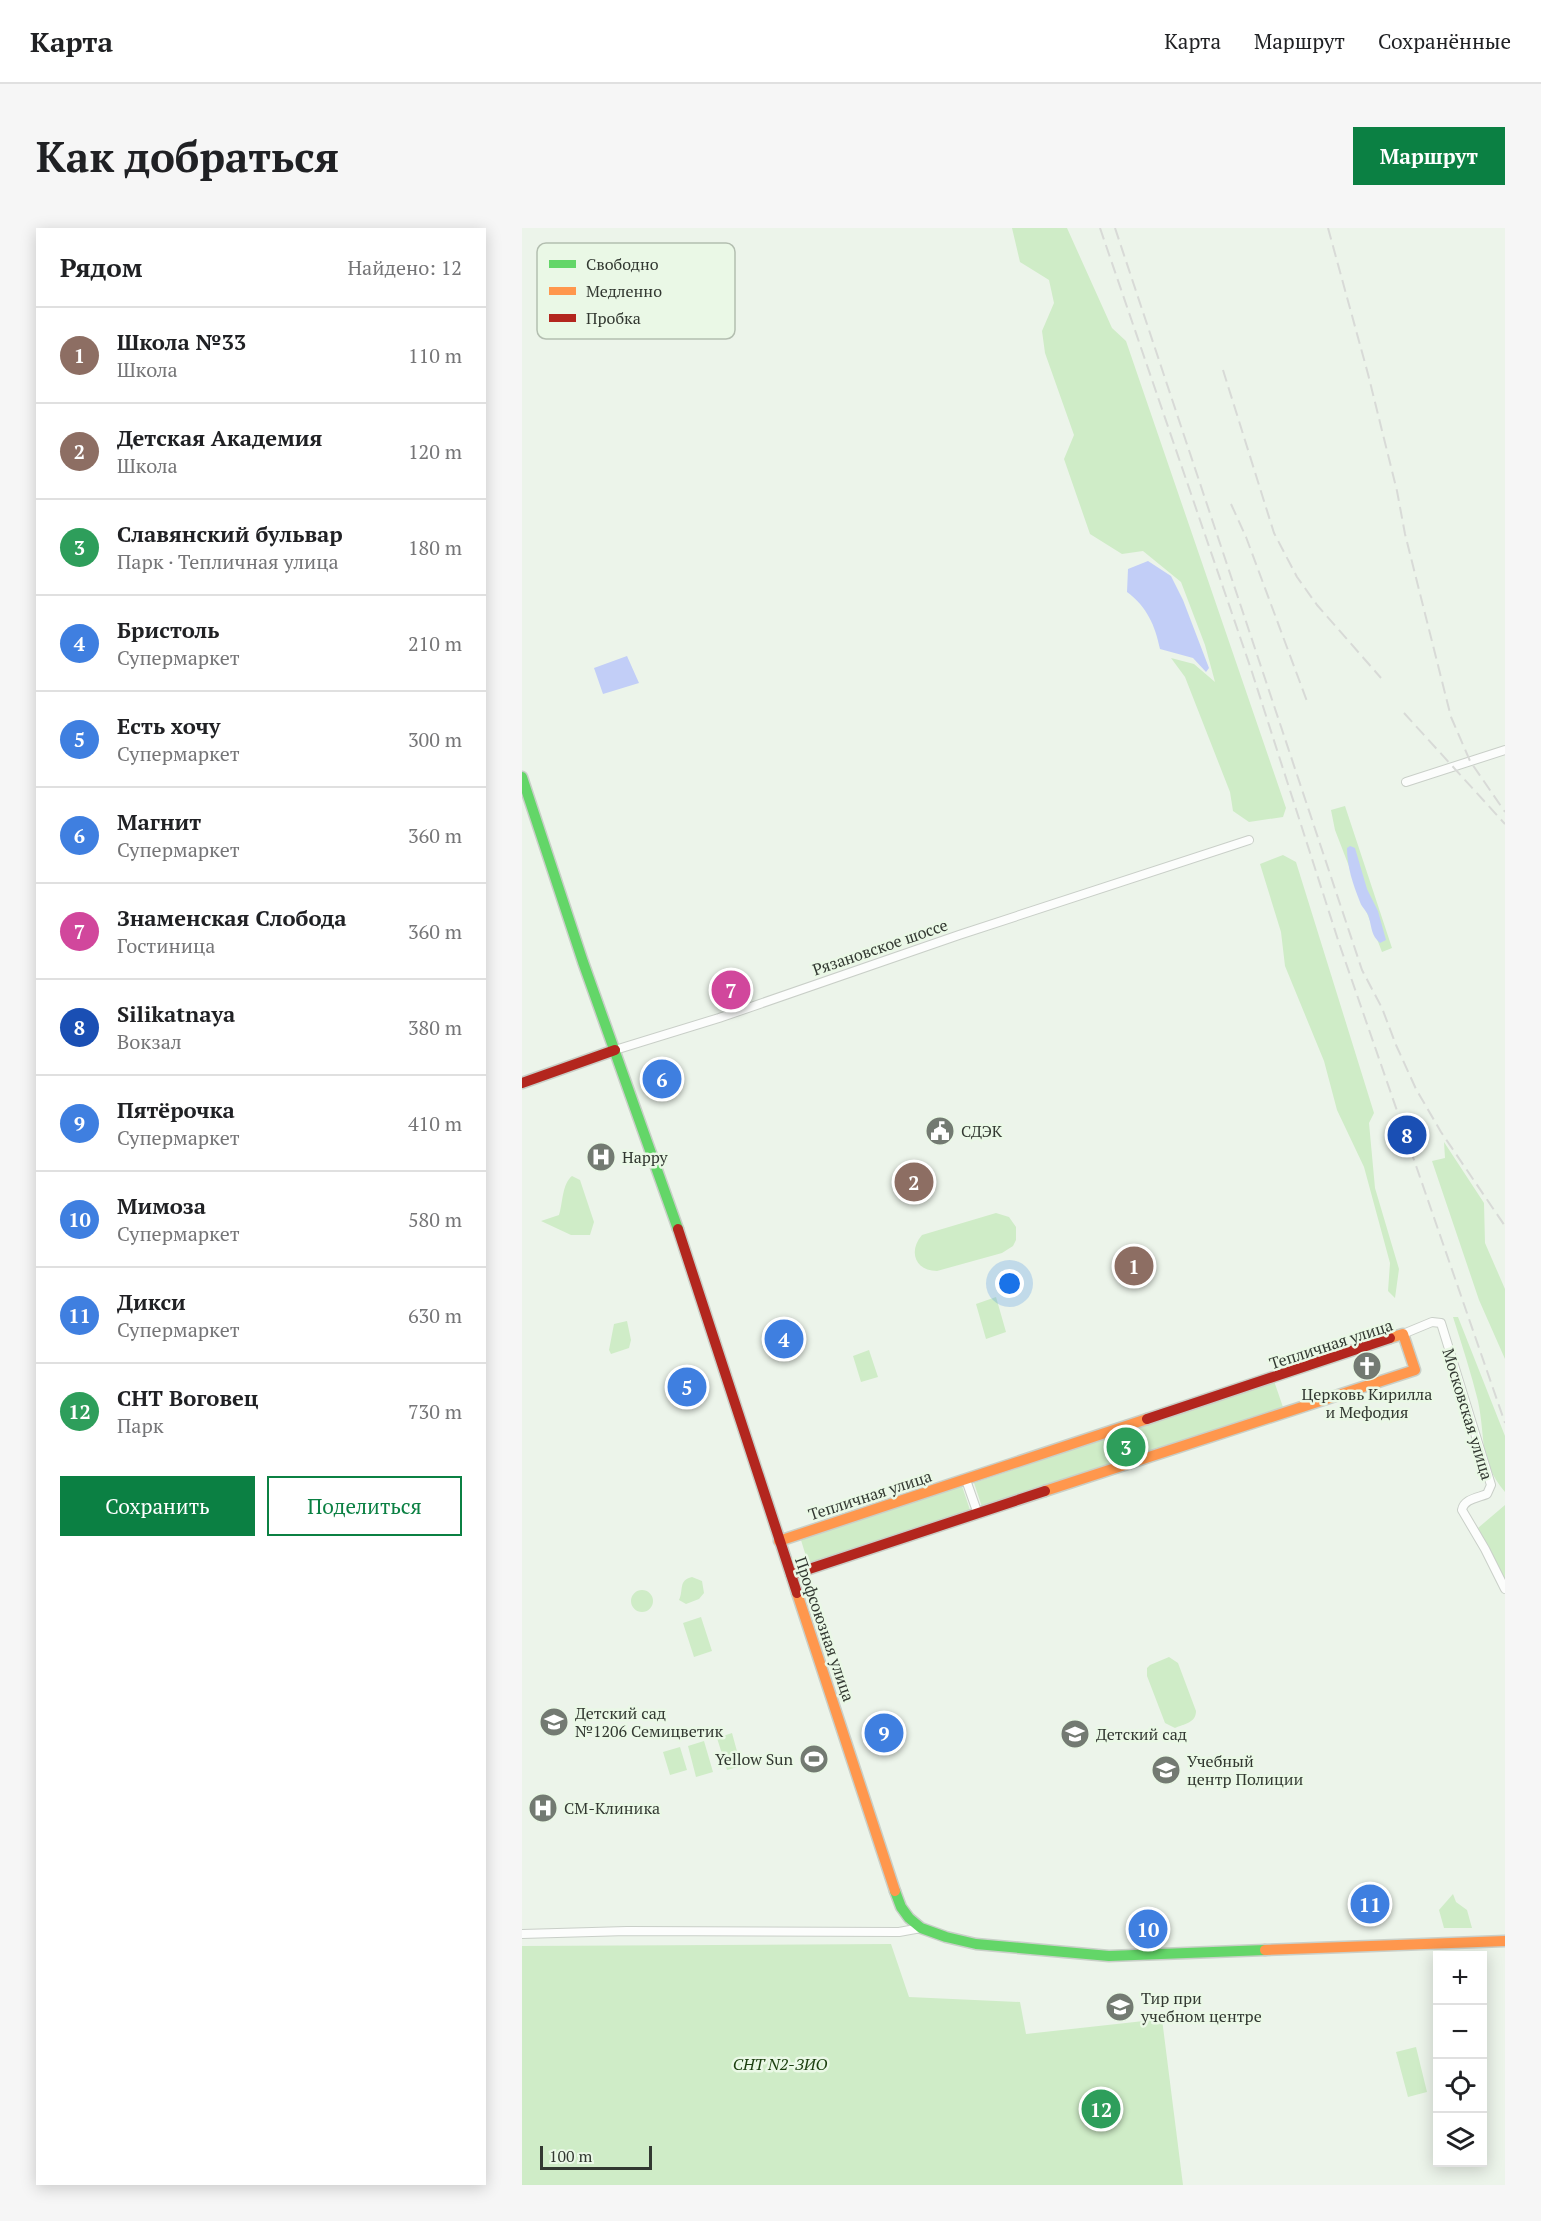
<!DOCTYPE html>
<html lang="ru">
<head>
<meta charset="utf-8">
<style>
  :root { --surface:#fff; --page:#f6f6f6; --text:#202124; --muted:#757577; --line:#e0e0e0; --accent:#0b8043 }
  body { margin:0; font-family:"PT Serif",serif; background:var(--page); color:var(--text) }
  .controls { position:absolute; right:18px; bottom:18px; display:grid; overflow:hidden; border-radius:0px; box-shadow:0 3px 15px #0003 }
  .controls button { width:54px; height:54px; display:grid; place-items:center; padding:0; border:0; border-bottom:2px solid var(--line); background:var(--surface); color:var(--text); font:30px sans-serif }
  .scale { position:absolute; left:18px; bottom:15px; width:112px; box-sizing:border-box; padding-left:6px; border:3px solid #323831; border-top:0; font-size:16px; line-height:21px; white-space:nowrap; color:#323831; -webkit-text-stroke:4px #eaf8e6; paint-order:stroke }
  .you { position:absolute; left:488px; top:1056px; width:21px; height:21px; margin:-15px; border:4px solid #fff; border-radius:50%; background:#1a73e8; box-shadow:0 0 0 9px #1a73e833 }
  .badge { display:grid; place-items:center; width:39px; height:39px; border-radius:50%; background:var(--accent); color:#fff; font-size:20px; font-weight:700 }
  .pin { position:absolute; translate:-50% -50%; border:3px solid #fff; box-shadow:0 2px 6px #0006 }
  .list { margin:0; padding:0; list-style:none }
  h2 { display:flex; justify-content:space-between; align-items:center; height:78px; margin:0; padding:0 24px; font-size:26px }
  h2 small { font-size:20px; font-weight:400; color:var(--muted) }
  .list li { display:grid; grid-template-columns:39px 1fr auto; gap:18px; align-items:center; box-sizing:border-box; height:96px; padding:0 24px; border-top:2px solid var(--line) }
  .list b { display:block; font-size:22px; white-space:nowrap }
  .list p { margin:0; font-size:20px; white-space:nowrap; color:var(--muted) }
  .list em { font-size:20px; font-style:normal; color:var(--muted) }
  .actions { display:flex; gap:12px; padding:18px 24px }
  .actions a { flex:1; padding:14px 0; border:2px solid var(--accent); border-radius:0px; text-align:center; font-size:21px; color:var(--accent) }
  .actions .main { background:var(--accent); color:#fff }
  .icon { flex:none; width:33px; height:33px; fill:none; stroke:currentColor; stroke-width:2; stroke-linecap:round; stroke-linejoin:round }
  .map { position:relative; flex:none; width:983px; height:1957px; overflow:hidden; border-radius:0px }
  header { display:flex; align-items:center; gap:36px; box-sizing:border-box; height:84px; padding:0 30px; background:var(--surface); border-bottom:2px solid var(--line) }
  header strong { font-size:28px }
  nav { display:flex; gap:33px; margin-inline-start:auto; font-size:21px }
  .intro { display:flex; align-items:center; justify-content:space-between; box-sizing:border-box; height:144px; padding:0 36px }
  h1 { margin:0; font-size:42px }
  .button { padding:15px 27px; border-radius:0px; background:var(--accent); color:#fff; font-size:21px; font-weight:700 }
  main { display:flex; gap:36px; padding:0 36px }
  aside { flex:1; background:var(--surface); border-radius:0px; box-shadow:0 3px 15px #0003 }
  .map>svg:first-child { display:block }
  .green { fill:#cfecc7 }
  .water { fill:#c2cef7 }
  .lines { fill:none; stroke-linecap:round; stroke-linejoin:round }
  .street-casing { stroke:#c9cfc8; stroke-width:10 }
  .fast-casing { stroke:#c9cfc8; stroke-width:13 }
  .slow-casing { stroke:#c9cfc8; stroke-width:13 }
  .jam-casing { stroke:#c9cfc8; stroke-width:13 }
  .street { stroke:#fcfdfc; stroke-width:8 }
  .fast { stroke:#63d668; stroke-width:10 }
  .slow { stroke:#ff974d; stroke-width:10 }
  .jam { stroke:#b3261e; stroke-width:10 }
  .rail { stroke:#d8dad7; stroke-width:2; stroke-dasharray:12 6; stroke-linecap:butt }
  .labels { text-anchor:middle; stroke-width:5; stroke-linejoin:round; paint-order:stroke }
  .street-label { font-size:16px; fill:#323831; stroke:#eaf8e6 }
  .poi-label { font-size:16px; fill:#323831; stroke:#eaf8e6; text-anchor:start }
  .park-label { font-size:16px; font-style:italic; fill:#1a3e0d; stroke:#eaf8e6 }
  .key { fill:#eaf8e6; stroke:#b3beb0; stroke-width:1.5 }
  .key-label { font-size:16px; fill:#323831 }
</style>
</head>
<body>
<header>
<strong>Карта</strong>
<nav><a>Карта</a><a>Маршрут</a><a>Сохранённые</a></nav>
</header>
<div class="intro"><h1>Как добраться</h1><a class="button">Маршрут</a></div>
<main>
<aside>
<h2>Рядом<small>Найдено: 12</small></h2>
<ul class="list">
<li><span class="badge" style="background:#8d6e63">1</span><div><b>Школа №33</b><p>Школа</p></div><em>110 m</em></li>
<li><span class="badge" style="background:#8d6e63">2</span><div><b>Детская Академия</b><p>Школа</p></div><em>120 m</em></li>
<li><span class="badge" style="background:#2e9e5b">3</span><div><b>Славянский бульвар</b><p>Парк · Тепличная улица</p></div><em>180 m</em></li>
<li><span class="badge" style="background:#3f7fe0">4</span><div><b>Бристоль</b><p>Супермаркет</p></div><em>210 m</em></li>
<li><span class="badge" style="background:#3f7fe0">5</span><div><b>Есть хочу</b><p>Супермаркет</p></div><em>300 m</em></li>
<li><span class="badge" style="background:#3f7fe0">6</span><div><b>Магнит</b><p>Супермаркет</p></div><em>360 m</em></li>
<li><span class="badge" style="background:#d1479c">7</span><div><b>Знаменская Слобода</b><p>Гостиница</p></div><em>360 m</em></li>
<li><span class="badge" style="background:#1a4fb4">8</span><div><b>Silikatnaya</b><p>Вокзал</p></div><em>380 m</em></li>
<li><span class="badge" style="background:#3f7fe0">9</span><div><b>Пятёрочка</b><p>Супермаркет</p></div><em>410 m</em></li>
<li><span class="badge" style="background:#3f7fe0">10</span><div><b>Мимоза</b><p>Супермаркет</p></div><em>580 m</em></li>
<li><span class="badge" style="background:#3f7fe0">11</span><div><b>Дикси</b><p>Супермаркет</p></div><em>630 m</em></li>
<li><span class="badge" style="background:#2e9e5b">12</span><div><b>СНТ Воговец</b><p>Парк</p></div><em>730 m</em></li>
</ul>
<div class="actions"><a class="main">Сохранить</a><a>Поделиться</a></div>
</aside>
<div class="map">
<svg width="983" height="1957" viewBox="0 0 983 1957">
  <rect width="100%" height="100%" fill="#ecf4ea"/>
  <path class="green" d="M490,0H545L590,100L604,113L764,580L761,589L727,594L711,583L708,564L663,449L649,430L672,436L693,454L683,417L659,354L621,323L600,326L568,306L542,231L552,207L523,125L520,103L532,75L527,52L498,34Z
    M823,578L870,720L860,724L813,602L809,582Z
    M761,627L774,634L852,885L847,895L853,960L877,1041L873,1070L866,1063L868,1035L842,939L815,882L802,833L763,738L759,704L738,636Z
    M922,914L962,975L963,1015L983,1061V1131L957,1072L910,933L923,930Z
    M50,948L58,952L72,994L68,1007H49L19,993L37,987C41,974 40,956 50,948Z
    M474,985L487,989L494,999V1012L491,1018L480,1025L415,1043C393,1043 386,1023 400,1007Z
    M474,1069L484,1104L464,1111L454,1076Z
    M931,1089H936L983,1208V1264C956,1231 964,1211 956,1173C949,1145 940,1117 931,1089Z
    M105,1093L109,1112L107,1120L89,1126L87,1122L92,1096Z
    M347,1122L356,1149L339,1154L331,1128Z
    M752,1153L762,1182L460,1279L452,1255Z
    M440,1258L448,1282L286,1335L279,1312Z
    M983,1277V1354L956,1300Z
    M170,1349L180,1353L182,1365L177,1371L164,1376L157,1372C162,1362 156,1352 170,1349Z
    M109 1373a11 11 0 1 1 22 0a11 11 0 1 1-22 0Z
    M179,1389L190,1423L172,1429L161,1395Z
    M647,1429L656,1435L674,1483C674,1495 662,1496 653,1500L643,1495L625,1448V1440L628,1437Z
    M210,1505L219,1538L205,1542L195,1510Z
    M182,1513L191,1544L174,1549L166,1518Z
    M158,1519L165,1542L148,1547L141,1524Z
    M931,1666L934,1674L945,1682L950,1700H922L917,1682Z
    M369,1716L387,1769L498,1774L504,1806L640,1791L661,1957H0V1718Z
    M894,1819L905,1864L886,1869L874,1824Z"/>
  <path class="water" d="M626,333L649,348L661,372L687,440L684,444L671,430L638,421C633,397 625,379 605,364L606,341Z
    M105,428L117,455L81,466L72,440Z
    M828,618L833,620L845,661L856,683L864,712L858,715C849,707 850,700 847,690C846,684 840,680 838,674C831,656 825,639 825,620Z"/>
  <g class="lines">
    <g class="street-casing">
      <path id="street" d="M884,554L983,522
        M93,822L197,790L437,707L727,612
        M881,1106L910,1094L919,1095L969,1257L965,1266C955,1270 942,1271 940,1282L963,1321L983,1361
        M444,1252L456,1286
        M0,1706L105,1703L377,1704L399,1700"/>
    </g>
    <g class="fast-casing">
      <path id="fast" d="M0,549L61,734L156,1001
        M373,1663L379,1679L387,1690L399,1700L424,1709L454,1716L587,1728L743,1722"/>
    </g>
    <g class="slow-casing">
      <path id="slow" d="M523,1263L893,1142L881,1106L868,1110
        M257,1313L625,1191
        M275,1365L373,1663
        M743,1722L983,1713"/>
    </g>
    <g class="jam-casing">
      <path id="jam" d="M0,855L93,822
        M156,1001L275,1365
        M625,1191L868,1110
        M269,1347L523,1263"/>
    </g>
    <use href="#street" class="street"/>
    <use href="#fast" class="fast"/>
    <use href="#slow" class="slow"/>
    <use href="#jam" class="jam"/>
    <path class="rail" d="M578,0L729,441L817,715L983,1195
      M593,0L840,742L860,780L874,817L894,861L919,904L983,998
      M806,0L846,146L875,263L883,306L929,489L948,533L983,584
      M701,142L752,305L775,349L795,377L859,450
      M709,276L724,309L786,476
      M882,485L983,596"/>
  </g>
  <defs>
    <g id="civic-disc" transform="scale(1.5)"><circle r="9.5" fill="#737a72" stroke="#eaf8e6"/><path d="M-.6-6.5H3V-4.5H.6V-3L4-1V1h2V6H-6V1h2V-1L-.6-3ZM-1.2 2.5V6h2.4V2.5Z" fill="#fff"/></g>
    <g id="hospital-disc" transform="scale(1.5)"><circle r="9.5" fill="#737a72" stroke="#eaf8e6"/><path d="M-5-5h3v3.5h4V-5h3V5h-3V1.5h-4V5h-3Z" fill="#fff"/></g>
    <g id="church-disc" transform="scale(1.5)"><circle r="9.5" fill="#737a72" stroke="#eaf8e6"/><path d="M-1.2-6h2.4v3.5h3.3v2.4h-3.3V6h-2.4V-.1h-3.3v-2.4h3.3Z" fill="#fff"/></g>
    <g id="school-disc" transform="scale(1.5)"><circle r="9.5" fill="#737a72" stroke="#eaf8e6"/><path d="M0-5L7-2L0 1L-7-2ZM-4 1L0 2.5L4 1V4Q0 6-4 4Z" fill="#fff"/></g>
    <g id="stadium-disc" transform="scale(1.5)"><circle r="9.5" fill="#737a72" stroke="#eaf8e6"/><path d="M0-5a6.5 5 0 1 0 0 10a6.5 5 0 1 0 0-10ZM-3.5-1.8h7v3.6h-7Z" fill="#fff"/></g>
    <g id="university-disc" transform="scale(1.5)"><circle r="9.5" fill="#737a72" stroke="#eaf8e6"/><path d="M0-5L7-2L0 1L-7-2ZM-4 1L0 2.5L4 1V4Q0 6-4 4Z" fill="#fff"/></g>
  </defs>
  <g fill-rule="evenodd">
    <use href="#civic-disc" x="418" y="903"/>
    <use href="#hospital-disc" x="79" y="929"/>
    <use href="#church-disc" x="845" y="1138"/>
    <use href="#school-disc" x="32" y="1494"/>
    <use href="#school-disc" x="553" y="1506"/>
    <use href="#stadium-disc" x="292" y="1531"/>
    <use href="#university-disc" x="644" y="1542"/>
    <use href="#hospital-disc" x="21" y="1580"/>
    <use href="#university-disc" x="598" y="1779"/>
  </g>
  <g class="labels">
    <g class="street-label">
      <text transform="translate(358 719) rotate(-19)" y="6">Рязановское шоссе</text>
      <text transform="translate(809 1116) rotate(-18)" y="6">Тепличная улица</text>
      <text transform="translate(946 1186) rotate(73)" y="6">Московская улица</text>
      <text transform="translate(348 1267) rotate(-18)" y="6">Тепличная улица</text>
      <text transform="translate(303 1401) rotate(71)" y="6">Профсоюзная улица</text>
    </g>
    <g class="poi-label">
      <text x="439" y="909">СДЭК</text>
      <text x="100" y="935">Happy</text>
      <text x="845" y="1172" text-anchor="middle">Церковь Кирилла<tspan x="845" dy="18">и Мефодия</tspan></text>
      <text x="53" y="1491">Детский сад<tspan x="53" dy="18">№1206 Семицветик</tspan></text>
      <text x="574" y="1512">Детский сад</text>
      <text x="271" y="1537" text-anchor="end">Yellow Sun</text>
      <text x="665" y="1539">Учебный<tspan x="665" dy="18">центр Полиции</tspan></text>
      <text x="42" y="1586">СМ-Клиника</text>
      <text x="619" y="1776">Тир при<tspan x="619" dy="18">учебном центре</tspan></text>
    </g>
    <g class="park-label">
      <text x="258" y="1842">СНТ N2-ЗИО</text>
    </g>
  </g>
  <rect x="15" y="15" width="198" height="96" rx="9" class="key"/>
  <rect x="27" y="32" width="27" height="8" fill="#63d668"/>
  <rect x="27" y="59" width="27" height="8" fill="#ff974d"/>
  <rect x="27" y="86" width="27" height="8" fill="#b3261e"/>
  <g class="key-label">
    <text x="64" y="42">Свободно</text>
    <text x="64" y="69">Медленно</text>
    <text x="64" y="96">Пробка</text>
  </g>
</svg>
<div class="controls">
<button>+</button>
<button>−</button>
<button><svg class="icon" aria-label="locate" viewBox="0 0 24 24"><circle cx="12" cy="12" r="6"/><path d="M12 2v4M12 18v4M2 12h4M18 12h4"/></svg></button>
<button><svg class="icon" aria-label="layers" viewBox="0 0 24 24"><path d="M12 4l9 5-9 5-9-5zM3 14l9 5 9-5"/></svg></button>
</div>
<div class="scale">100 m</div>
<div class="you"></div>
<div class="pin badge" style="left:612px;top:1038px;background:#8d6e63">1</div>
<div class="pin badge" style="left:392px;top:954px;background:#8d6e63">2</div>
<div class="pin badge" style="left:604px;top:1219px;background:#2e9e5b">3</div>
<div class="pin badge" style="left:262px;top:1111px;background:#3f7fe0">4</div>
<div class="pin badge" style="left:165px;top:1159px;background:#3f7fe0">5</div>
<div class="pin badge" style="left:140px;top:851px;background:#3f7fe0">6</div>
<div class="pin badge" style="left:209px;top:762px;background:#d1479c">7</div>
<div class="pin badge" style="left:885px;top:907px;background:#1a4fb4">8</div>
<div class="pin badge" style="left:362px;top:1505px;background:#3f7fe0">9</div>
<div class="pin badge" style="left:626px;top:1701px;background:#3f7fe0">10</div>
<div class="pin badge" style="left:848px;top:1676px;background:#3f7fe0">11</div>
<div class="pin badge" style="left:579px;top:1881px;background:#2e9e5b">12</div>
</div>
</main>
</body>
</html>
